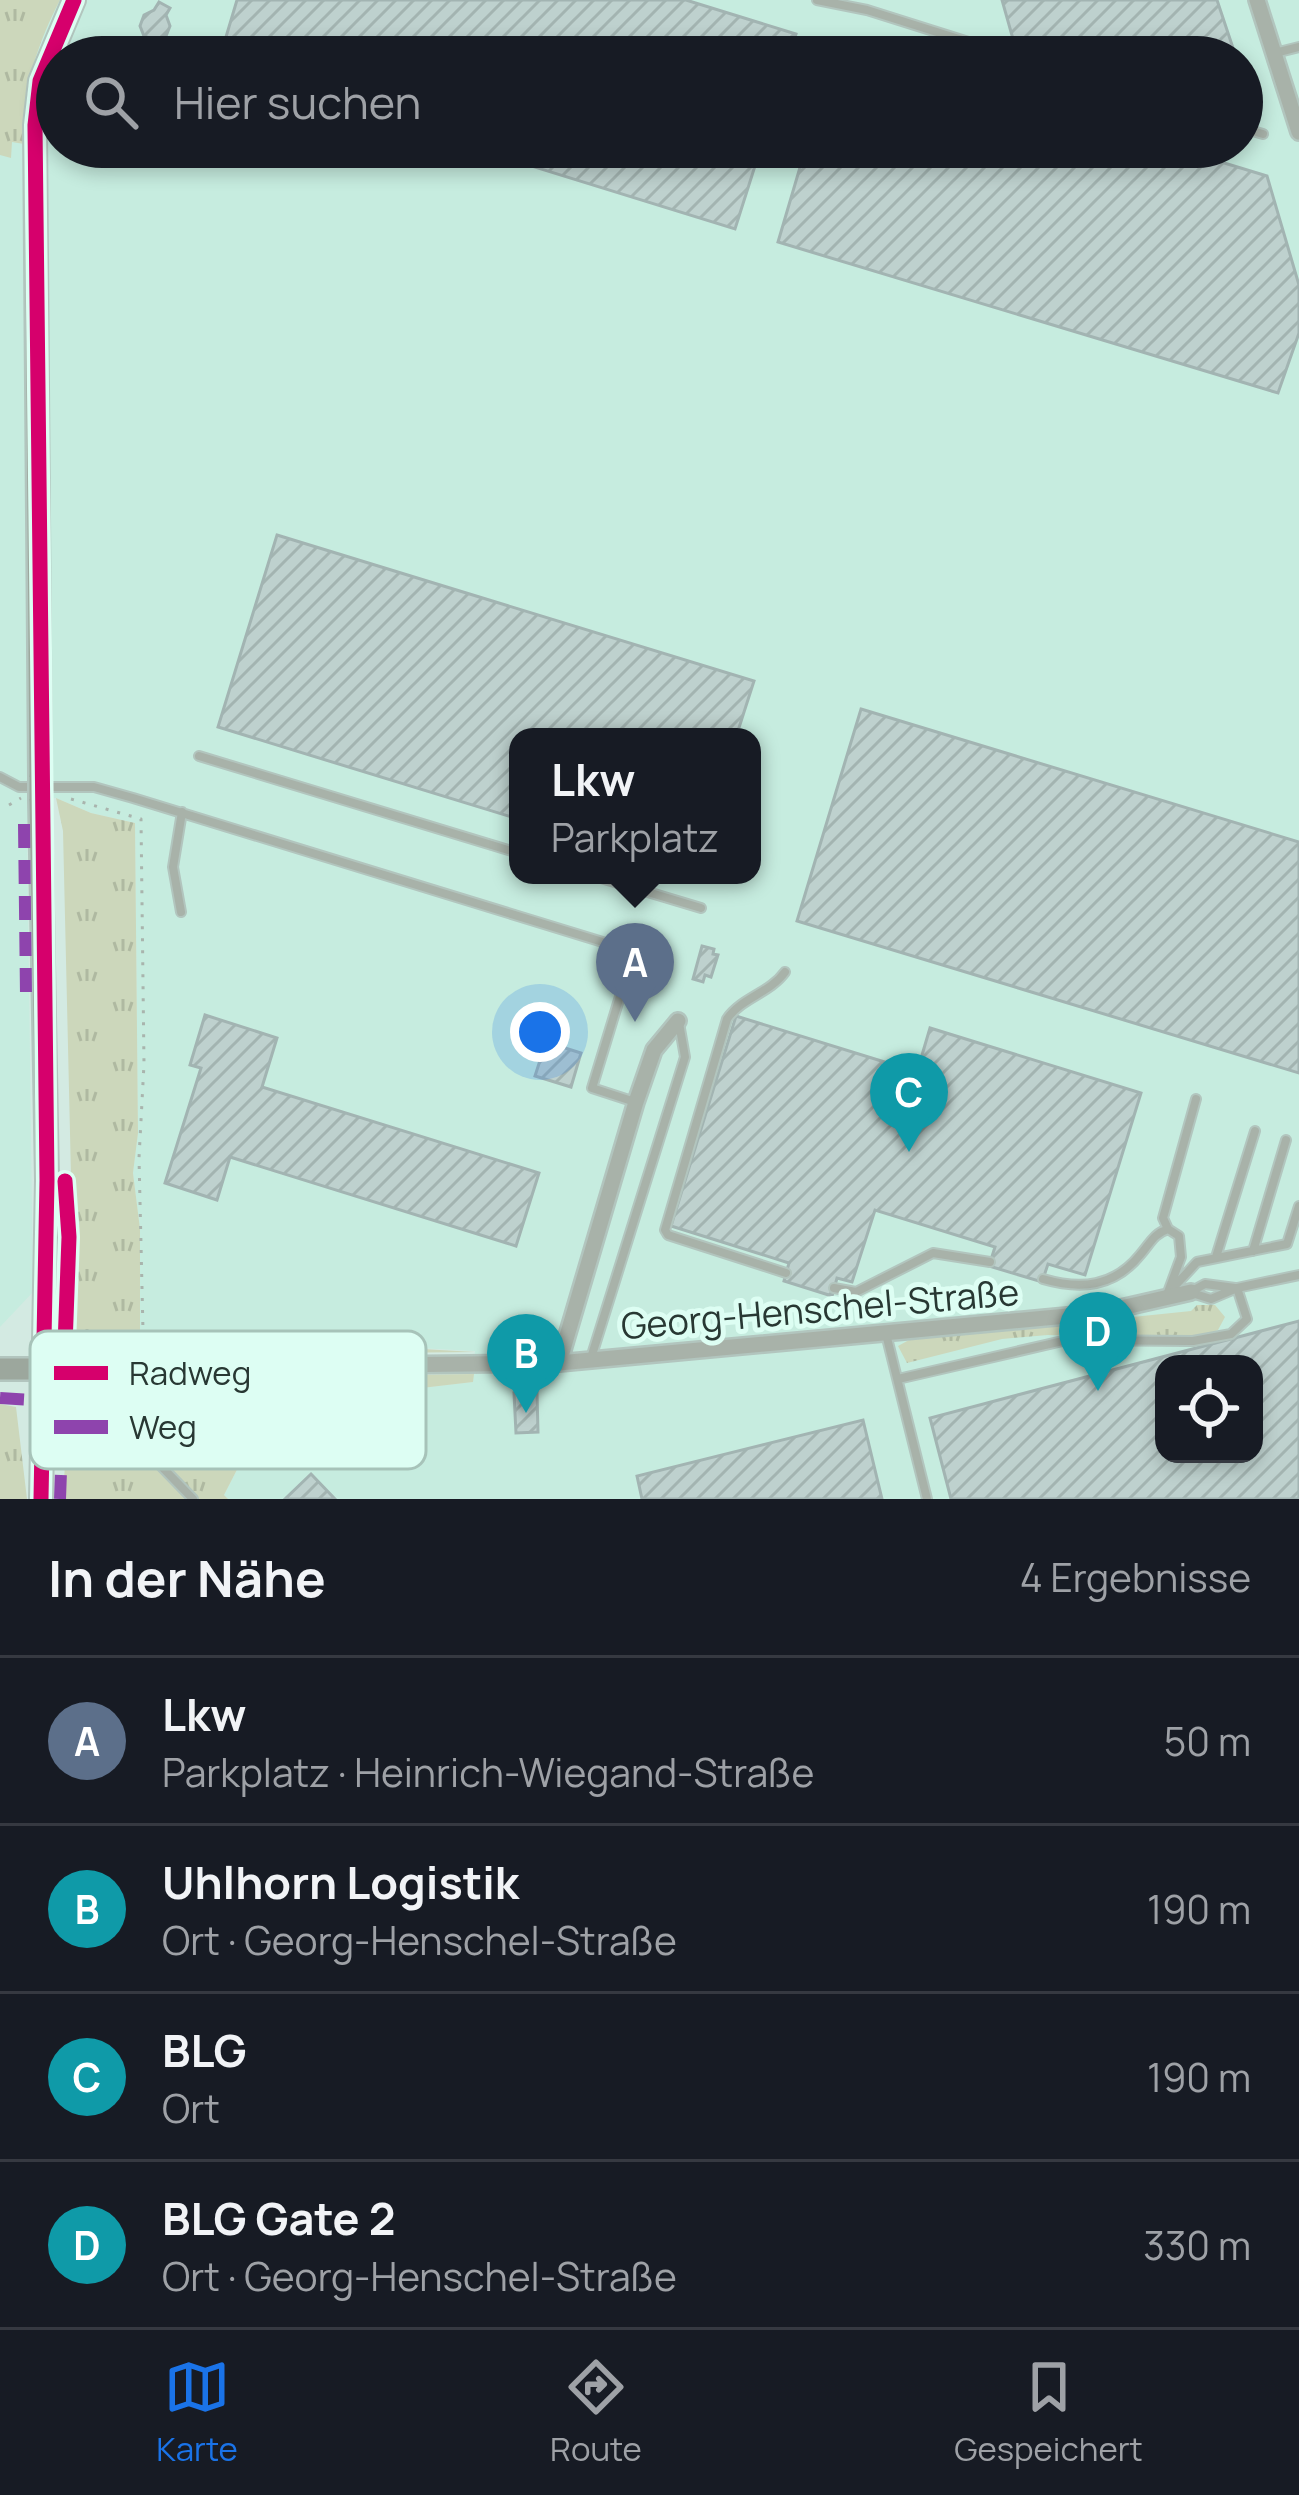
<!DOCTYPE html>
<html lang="de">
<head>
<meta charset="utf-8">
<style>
  :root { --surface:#171b24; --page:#20242c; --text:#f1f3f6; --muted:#9ea1a6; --line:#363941; --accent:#1a73e8 }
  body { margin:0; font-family:Manrope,sans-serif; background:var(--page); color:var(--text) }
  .controls { position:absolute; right:36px; bottom:36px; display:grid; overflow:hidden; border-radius:24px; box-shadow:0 6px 18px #0003 }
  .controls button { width:108px; height:108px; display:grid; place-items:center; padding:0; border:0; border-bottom:3px solid var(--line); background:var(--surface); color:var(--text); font:60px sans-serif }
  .you { position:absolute; left:540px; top:1032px; width:42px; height:42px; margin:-30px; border:9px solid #fff; border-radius:50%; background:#1a73e8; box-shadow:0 0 0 18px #1a73e833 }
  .badge { display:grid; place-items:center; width:78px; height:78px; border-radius:50%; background:var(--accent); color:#fff; font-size:39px; font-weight:700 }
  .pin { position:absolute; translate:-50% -99px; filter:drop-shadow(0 3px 6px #0008) }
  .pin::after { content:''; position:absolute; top:63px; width:42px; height:36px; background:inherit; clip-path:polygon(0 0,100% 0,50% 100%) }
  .popup { position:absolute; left:509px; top:728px; width:252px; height:156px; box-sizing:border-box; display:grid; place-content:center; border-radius:24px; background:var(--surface); filter:drop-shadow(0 3px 9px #0005); font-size:39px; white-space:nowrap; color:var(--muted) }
  .popup b { font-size:45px; color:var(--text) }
  .popup::after { content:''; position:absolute; left:50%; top:100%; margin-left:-24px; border:24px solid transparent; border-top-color:var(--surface) }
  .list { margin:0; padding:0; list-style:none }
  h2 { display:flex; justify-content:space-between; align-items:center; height:156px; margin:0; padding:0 48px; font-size:51px }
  h2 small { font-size:39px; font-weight:400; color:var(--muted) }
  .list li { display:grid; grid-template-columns:78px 1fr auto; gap:36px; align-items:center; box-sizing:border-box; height:168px; padding:0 48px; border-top:3px solid var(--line) }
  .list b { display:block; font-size:45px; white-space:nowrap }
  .list p { margin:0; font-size:39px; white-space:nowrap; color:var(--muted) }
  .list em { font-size:39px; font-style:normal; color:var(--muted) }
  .icon { flex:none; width:66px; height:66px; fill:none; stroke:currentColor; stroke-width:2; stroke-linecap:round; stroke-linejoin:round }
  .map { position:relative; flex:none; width:1299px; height:1499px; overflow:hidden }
  .search { position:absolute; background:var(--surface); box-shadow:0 6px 18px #0003; left:36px; right:36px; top:36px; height:132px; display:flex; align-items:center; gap:30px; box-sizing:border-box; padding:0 42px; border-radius:66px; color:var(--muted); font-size:45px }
  .sheet { height:828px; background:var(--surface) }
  nav { display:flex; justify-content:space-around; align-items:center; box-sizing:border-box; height:168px; border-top:3px solid var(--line); background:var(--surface); font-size:33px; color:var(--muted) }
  nav a { display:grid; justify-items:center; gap:6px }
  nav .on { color:var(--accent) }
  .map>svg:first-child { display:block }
  .built { fill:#c6ecdf; fill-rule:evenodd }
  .grass { fill:url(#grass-tufts) }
  .building { fill:url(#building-hatch); stroke:#a2b4b2; stroke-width:3; fill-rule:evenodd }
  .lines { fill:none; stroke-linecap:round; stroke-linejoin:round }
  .lane-casing { stroke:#b2c5be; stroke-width:12 }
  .street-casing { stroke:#b2c5be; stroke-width:20 }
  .secondary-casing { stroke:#b2c5be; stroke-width:26 }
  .path { stroke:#a9b4ad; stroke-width:3; stroke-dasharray:3 9; stroke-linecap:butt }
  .lane { stroke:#a8b2a9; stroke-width:8 }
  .street { stroke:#a8b2a9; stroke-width:15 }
  .secondary { stroke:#9ca79d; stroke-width:21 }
  .secondary-bridge-casing { stroke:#b2c5be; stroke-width:26; stroke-linecap:butt }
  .secondary-bridge { stroke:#9ca79d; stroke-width:21 }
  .quiet { stroke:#8e44ad; stroke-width:12; stroke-dasharray:24 12; stroke-linecap:butt }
  .cycleway-casing { stroke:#ddfef3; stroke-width:22 }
  .cycleway { stroke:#d6006c; stroke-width:15 }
  .labels { text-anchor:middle; stroke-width:10; stroke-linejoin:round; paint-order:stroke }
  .street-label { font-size:36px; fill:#283833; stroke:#ddfef3 }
  .key { fill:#ddfef3; stroke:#a7c3b9; stroke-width:3 }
  .key-label { font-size:33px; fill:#283833 }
</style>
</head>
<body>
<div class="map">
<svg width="1299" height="1499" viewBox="0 0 1299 1499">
  <defs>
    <pattern id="grass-tufts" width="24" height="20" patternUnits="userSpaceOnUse" patternTransform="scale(3)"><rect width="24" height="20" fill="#ccd7bb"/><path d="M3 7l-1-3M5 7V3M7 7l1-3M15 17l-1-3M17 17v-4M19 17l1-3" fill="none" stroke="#afb9a1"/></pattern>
    <pattern id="building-hatch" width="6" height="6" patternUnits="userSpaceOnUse" patternTransform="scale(3)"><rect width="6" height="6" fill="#bed1ce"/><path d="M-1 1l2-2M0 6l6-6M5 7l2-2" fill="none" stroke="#a3b4b1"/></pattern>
  </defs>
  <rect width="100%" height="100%" fill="#d3eae2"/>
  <path class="built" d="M0,0H1299V1499H228L224,1495L265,1415L353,1396L472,1382L475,1351L140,1333V1230L133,1173L138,1133L135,823L91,813L56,798L33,799L27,823L33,1292L0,1327ZM57,57H1242V147H57ZM518,737H752V875H518ZM1164,1364H1254V1454H1164Z"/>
  <path class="grass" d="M0,0H60C37,44 21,94 24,144L12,142L11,158L0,155Z
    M56,798L91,813L135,823L138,1133L133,1173L140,1229V1333L475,1352L85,1356L75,1349L63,831Z
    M1197,1305H1215L1225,1317L1218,1330L1197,1338L1048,1335L1002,1339L907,1363L898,1346L909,1340L1191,1311Z
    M474,1374L473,1382L353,1396L265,1415L224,1495L228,1499H63L68,1410L94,1409L105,1399L93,1379Z
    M0,1404L16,1407L27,1499H0Z"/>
  <path class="building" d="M237,0H686L796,34L789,57H220Z
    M1002,0H1217L1236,57H1082L1013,39Z
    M159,2L170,8L166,15L170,26L166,36L155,40L144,36L140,26L144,15L154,10Z
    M470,147H761L735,229Z
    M806,147H1172L1267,176L1299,285V333L1278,393L778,242Z
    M277,535L754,681L736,737H518V819L218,727Z
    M861,709L1299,842V1073L797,921Z
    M702,946L714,949L713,954L718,955L711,977L705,975L703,982L693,979Z
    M205,1015L277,1038L262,1087L539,1173L516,1246L230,1157L217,1200L165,1183L201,1068L190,1065Z
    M736,1016L917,1072L930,1028L1141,1093L1085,1275L1048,1264L1042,1282L989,1266L995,1247L875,1210L852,1282L837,1278L832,1296L784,1281L789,1263L671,1226Z
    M546,1042L581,1053L571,1087L535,1076Z
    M1299,1321V1499H951L930,1418ZM1164,1364H1254V1454H1164Z
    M537,1392L538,1432L516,1433L514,1393Z
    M863,1420L882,1499H642L637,1476Z
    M311,1474L335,1499H285Z"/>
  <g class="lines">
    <g class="lane-casing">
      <path id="lane" d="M817,0L867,10L1016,57
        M1275,53L1299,47
        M1242,128L1263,134
        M199,756L518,853
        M0,777L19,787H94L133,798L619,947L628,970L592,1088L635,1102
        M591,875L701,908
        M181,912L173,867L182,812
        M785,972C770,993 741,998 727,1019L665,1230L668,1235L786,1273
        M1168,1229L1163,1218L1196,1099
        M1253,1251L1286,1140
        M1216,1257L1255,1131
        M1043,1279C1081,1290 1114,1287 1140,1255C1150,1244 1153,1234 1168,1229L1179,1236L1181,1257L1167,1295
        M834,1288L856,1292L933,1253L990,1262
        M1172,1289L1197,1262L1287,1244L1299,1206
        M1192,1291L1205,1284L1235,1288
        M1192,1293L1211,1299L1237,1288L1299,1275
        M886,1334L927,1499
        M591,1358L685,1057L679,1023
        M67,1369L193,1499
        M898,1379L1067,1340L1193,1341L1231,1334L1247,1319L1237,1288"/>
    </g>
    <g class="street-casing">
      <path id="street" d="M1257,0L1299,132
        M559,1363L636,1102L654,1050L678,1021
        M44,1369L559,1363L1099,1313L1191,1292"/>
    </g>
    <g class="secondary-casing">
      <path id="secondary" d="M40,777L35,125L40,81L74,0
        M40,799L47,1180L41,1499
        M0,1369H44"/>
    </g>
    <path class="path" d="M71,799L141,819L144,1064L139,1158L143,1331
      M9,805L21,798"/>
    <use href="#lane" class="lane"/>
    <use href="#street" class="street"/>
    <use href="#secondary" class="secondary"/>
    <g class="secondary-bridge-casing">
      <path id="secondary-bridge" d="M40,777V799"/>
    </g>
    <use href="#secondary-bridge" class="secondary-bridge"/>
    <path class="quiet" d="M24,824L26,995H44
      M0,1398L51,1401
      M60,1499L63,1415"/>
    <g class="cycleway-casing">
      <path id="cycleway" d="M62,1427L69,1237L65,1181
        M41,1499L47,1180L35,125L40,81L74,0"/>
    </g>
    <use href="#cycleway" class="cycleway"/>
  </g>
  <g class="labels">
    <g class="street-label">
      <text transform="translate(820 1309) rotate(-5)" y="13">Georg-Henschel-Straße</text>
    </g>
  </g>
  <rect x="30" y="1331" width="396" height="138" rx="18" class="key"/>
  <rect x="54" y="1366" width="54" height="14" fill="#d6006c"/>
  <rect x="54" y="1420" width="54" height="14" fill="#8e44ad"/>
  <g class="key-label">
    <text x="129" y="1385">Radweg</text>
    <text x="129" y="1439">Weg</text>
  </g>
</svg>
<div class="controls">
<button><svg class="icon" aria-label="locate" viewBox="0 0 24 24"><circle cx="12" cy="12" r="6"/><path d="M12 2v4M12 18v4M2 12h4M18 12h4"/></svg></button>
</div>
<div class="you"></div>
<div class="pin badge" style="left:635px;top:1022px;background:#5c6f8a">A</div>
<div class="popup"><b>Lkw</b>Parkplatz</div>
<div class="pin badge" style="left:526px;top:1413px;background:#0f9aa8">B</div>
<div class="pin badge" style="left:909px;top:1152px;background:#0f9aa8">C</div>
<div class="pin badge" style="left:1098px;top:1391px;background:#0f9aa8">D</div>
<div class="search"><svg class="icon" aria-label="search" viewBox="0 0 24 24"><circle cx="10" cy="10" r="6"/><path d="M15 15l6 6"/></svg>Hier suchen</div>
</div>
<section class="sheet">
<h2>In der Nähe<small>4 Ergebnisse</small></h2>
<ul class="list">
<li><span class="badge" style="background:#5c6f8a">A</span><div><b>Lkw</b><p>Parkplatz · Heinrich-Wiegand-Straße</p></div><em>50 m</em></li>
<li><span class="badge" style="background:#0f9aa8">B</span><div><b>Uhlhorn Logistik</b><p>Ort · Georg-Henschel-Straße</p></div><em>190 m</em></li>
<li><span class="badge" style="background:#0f9aa8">C</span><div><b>BLG</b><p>Ort</p></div><em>190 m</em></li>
<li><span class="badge" style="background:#0f9aa8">D</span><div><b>BLG Gate 2</b><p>Ort · Georg-Henschel-Straße</p></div><em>330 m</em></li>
</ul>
</section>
<nav>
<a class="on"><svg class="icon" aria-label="map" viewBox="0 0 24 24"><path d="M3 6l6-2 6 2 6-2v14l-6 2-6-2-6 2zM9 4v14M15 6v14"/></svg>Karte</a>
<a><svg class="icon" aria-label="directions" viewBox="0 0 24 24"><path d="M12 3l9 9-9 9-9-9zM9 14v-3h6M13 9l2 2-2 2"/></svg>Route</a>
<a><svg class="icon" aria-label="saved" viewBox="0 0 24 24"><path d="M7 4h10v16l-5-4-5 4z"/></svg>Gespeichert</a>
</nav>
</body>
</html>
